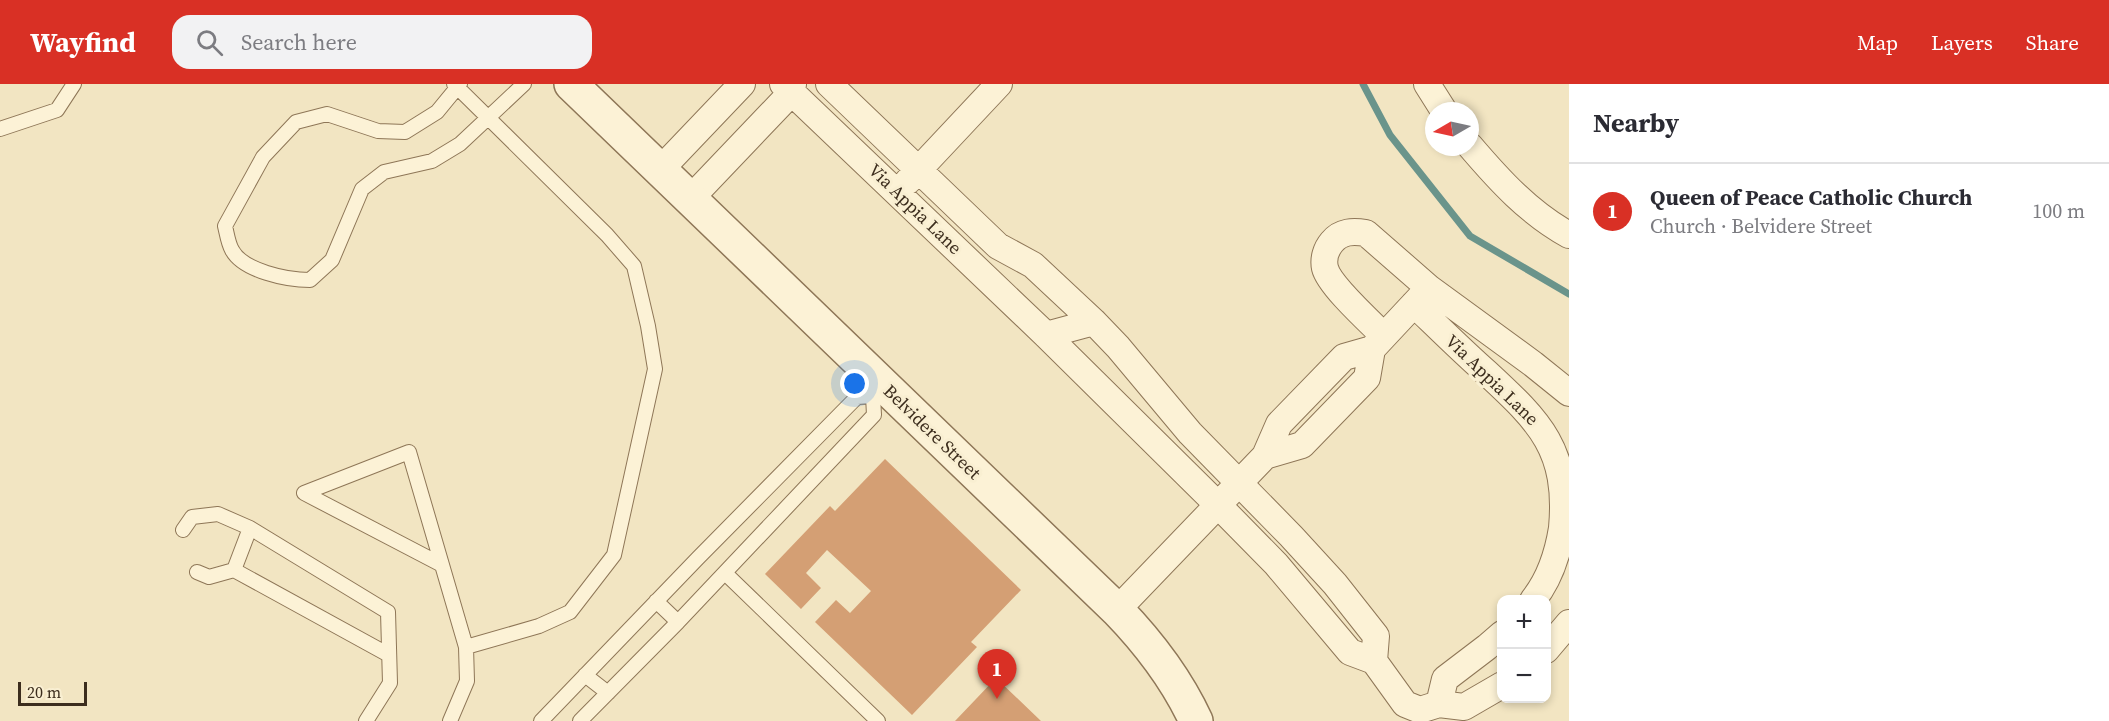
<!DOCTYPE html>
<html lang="en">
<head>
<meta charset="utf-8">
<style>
  :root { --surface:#fff; --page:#f2f2f3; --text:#2b2b33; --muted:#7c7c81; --line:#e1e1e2; --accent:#d93025 }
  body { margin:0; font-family:"Source Serif 4",serif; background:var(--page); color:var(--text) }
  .controls { position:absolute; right:18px; bottom:18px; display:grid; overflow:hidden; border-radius:12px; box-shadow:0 3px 9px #0003 }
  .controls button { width:54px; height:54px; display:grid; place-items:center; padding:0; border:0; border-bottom:2px solid var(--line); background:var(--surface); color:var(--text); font:30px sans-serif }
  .compass { position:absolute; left:1425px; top:18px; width:54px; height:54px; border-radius:50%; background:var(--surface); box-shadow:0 3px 9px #0003; rotate:261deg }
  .scale { position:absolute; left:18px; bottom:15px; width:69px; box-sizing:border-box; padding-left:6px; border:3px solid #3c2d1d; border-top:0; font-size:16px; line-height:21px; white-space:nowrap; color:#3c2d1d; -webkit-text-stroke:4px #f9efd2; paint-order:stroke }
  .you { position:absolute; left:855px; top:300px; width:21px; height:21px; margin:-15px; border:4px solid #fff; border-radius:50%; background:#1a73e8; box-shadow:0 0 0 9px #1a73e833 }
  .badge { display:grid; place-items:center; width:39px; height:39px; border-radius:50%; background:var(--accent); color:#fff; font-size:20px; font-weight:700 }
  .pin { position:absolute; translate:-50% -50px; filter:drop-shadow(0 2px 3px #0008) }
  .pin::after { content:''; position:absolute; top:32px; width:21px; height:18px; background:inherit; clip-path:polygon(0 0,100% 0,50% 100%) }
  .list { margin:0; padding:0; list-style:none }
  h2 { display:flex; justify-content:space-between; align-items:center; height:78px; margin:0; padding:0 24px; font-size:26px }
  h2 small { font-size:20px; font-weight:400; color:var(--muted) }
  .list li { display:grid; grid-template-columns:39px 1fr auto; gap:18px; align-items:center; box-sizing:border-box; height:96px; padding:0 24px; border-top:2px solid var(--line) }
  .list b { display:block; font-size:22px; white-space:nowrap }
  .list p { margin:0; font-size:20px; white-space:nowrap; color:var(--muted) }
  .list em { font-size:20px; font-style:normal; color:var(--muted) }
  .icon { flex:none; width:33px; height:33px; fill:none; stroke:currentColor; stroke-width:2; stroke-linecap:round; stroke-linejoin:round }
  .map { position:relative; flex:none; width:1569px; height:637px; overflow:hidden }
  header { display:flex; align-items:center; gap:36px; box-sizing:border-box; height:84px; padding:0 30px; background:var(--accent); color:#fff }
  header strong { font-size:28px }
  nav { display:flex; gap:33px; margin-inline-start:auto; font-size:21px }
  .search { width:420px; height:54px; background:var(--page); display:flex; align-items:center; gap:15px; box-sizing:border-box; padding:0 21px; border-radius:18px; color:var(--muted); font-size:22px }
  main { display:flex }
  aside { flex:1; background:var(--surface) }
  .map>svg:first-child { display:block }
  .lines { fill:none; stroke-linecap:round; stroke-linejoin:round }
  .stream { stroke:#6a948b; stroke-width:7 }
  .building { fill:#d49f74 }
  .service-casing { stroke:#8e7657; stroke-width:16 }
  .minor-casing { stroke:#8e7657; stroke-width:28 }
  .tertiary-casing { stroke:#8e7657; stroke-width:36 }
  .service { stroke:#fcf2d6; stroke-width:14 }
  .minor { stroke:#fcf2d6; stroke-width:26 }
  .tertiary { stroke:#fcf2d6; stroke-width:33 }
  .labels { text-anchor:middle; stroke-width:6; stroke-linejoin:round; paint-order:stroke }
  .street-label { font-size:18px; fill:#3c2d1d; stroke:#f9efd2 }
</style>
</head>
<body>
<header>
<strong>Wayfind</strong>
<div class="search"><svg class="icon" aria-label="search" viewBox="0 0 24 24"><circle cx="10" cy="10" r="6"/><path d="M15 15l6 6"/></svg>Search here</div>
<nav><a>Map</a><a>Layers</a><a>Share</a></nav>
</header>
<main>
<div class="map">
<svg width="1569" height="637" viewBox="0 0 1569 637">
  <rect width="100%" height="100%" fill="#f2e5c2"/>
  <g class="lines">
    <path class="stream" d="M1363,0L1390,51L1470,152L1569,210"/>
  </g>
  <path class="building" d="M885,375L1021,506L971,558L977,563L912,631L815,538L836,516L850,529L871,507L827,466L806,489L821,504L801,525L765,490L830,422L835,427Z
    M996,594L1041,637H955Z"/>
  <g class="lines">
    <g class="service-casing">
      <path id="service" d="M460,0L437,28L405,48L378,47L327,30L296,38L263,73L225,142C227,150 228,159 232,166C243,187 287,196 310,196L332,176L362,105L384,88L432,77L460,60L524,0
        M0,45L57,26L74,0
        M183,446L192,433L218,430L250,444
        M442,481L304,409L409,368L466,563
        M197,488L209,493L234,486
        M725,489L878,637
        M656,517L678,538
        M585,591L608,609
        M366,637L390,599L388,528L250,444L234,486L389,571
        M450,637L467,597L466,563L539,542L570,528L614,471L655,285L648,242L634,182L607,151L454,0
        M541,637L698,474L857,313L873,312
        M580,637L678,538L874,331L873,312L878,306"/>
    </g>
    <g class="minor-casing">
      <path id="minor" d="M783,0L1046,251L1218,421L1276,480L1350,568L1374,577L1405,620L1420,626L1439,620L1464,623L1502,601
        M829,0L998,162L1033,181L1094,238L1118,263L1190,349L1291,452L1335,500L1376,552L1374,577
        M1427,0L1444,27
        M1470,62C1499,96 1529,129 1569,151
        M660,86L742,0
        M908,97L999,0
        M690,115L792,8L793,0
        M1414,220C1438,243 1462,267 1487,289C1540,338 1569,366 1562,444C1558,469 1549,496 1533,516
        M1046,251L1094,238
        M1384,252C1370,238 1329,201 1325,184C1323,175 1326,165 1332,158C1341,147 1353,147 1366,149L1429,204L1533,280L1569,309
        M1265,372L1302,361L1367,294L1372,265
        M1117,526L1265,372L1279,340L1344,273L1372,265L1429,204
        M1546,566L1569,539
        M1439,620L1445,595L1487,563L1502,550"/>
    </g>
    <g class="tertiary-casing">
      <path id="tertiary" d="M571,0L1117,526C1149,559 1177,596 1196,637"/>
    </g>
    <use href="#service" class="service"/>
    <use href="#minor" class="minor"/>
    <use href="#tertiary" class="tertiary"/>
  </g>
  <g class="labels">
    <g class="street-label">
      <text transform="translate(915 125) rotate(44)" y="6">Via Appia Lane</text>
      <text transform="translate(1492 296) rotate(44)" y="6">Via Appia Lane</text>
      <text transform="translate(932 348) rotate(44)" y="6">Belvidere Street</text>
    </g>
  </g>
</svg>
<div class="controls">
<button>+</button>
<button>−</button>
</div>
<svg class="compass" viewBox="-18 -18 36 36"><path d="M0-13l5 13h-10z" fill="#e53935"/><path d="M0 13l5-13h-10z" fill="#7c7c81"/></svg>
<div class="scale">20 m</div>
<div class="you"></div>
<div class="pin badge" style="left:997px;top:615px">1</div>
</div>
<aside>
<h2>Nearby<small></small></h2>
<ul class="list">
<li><span class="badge">1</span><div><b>Queen of Peace Catholic Church</b><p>Church · Belvidere Street</p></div><em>100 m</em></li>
</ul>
</aside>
</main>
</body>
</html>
